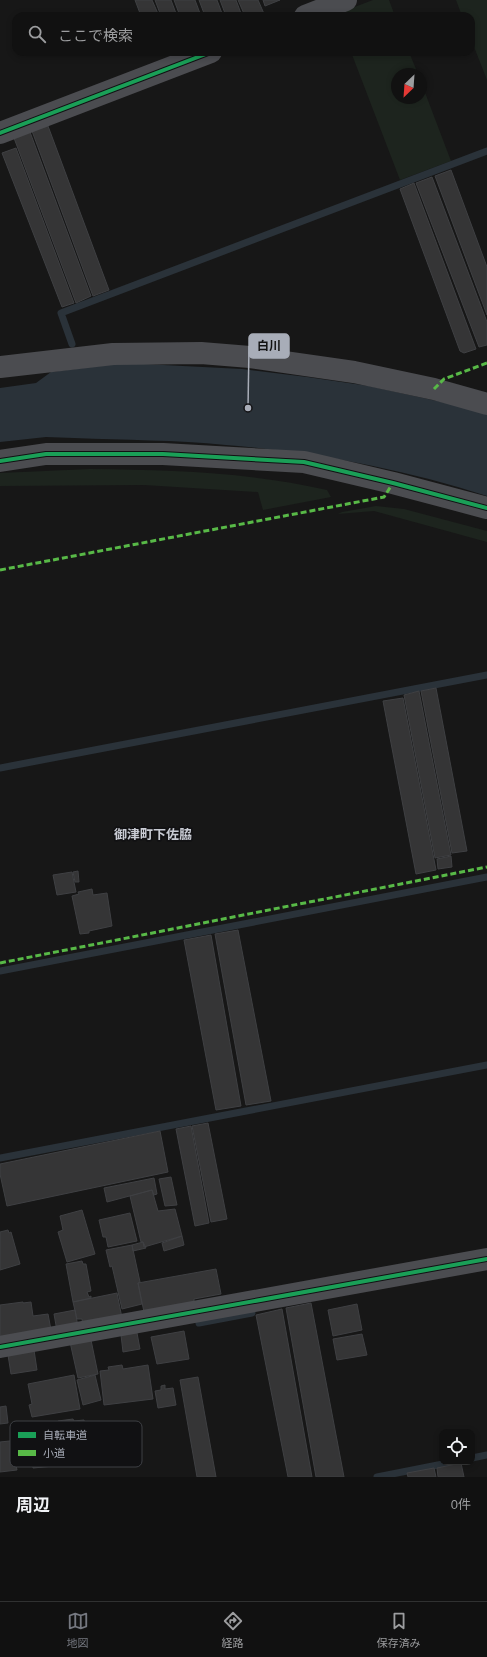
<!DOCTYPE html>
<html lang="ja">
<head>
<meta charset="utf-8">
<style>
  :root { --surface:#111; --page:#1e1f1f; --text:#f1f3f6; --muted:#9c9d9f; --line:#303131; --accent:#757880 }
  body { margin:0; font-family:Arial,"Noto Sans JP",sans-serif; background:var(--page); color:var(--text) }
  .controls { position:absolute; right:12px; bottom:12px; display:grid; overflow:hidden; border-radius:8px; box-shadow:0 2px 6px #0003 }
  .controls button { width:36px; height:36px; display:grid; place-items:center; padding:0; border:0; border-bottom:1px solid var(--line); background:var(--surface); color:var(--text); font:20px sans-serif }
  .compass { position:absolute; left:391px; top:68px; width:36px; height:36px; border-radius:50%; background:var(--surface); box-shadow:0 2px 6px #0003; rotate:205deg }
  .list { margin:0; padding:0; list-style:none }
  h2 { display:flex; justify-content:space-between; align-items:center; height:52px; margin:0; padding:0 16px; font-size:17px }
  h2 small { font-size:13px; font-weight:400; color:var(--muted) }
  .icon { flex:none; width:22px; height:22px; fill:none; stroke:currentColor; stroke-width:2; stroke-linecap:round; stroke-linejoin:round }
  .map { position:relative; flex:none; width:487px; height:1477px; overflow:hidden }
  .search { position:absolute; background:var(--surface); box-shadow:0 2px 6px #0003; left:12px; right:12px; top:12px; height:44px; display:flex; align-items:center; gap:10px; box-sizing:border-box; padding:0 14px; border-radius:12px; color:var(--muted); font-size:15px }
  .sheet { height:124px; background:var(--surface) }
  nav { display:flex; justify-content:space-around; align-items:center; box-sizing:border-box; height:56px; border-top:1px solid var(--line); background:var(--surface); font-size:11px; color:var(--muted) }
  nav a { display:grid; justify-items:center; gap:2px }
  nav .on { color:var(--accent) }
  .map>svg:first-child { display:block }
  .green { fill:#1d241e }
  .water { fill:#2a3239 }
  .lines { fill:none; stroke-linecap:round; stroke-linejoin:round }
  .stream { stroke:#2a3239; stroke-width:7 }
  .building { fill:#353536; stroke:#3f4043 }
  .minor { stroke:#4b4c50; stroke-width:22 }
  .quiet { stroke:#58b947; stroke-width:3; stroke-dasharray:6 3; stroke-linecap:butt }
  .cycleway-casing { stroke:#111113; stroke-width:6 }
  .cycleway { stroke:#1a9f57; stroke-width:4 }
  .labels { text-anchor:middle; stroke-width:3.5; stroke-linejoin:round; paint-order:stroke }
  .quarter-label { font-size:13px; font-weight:bold; fill:#c9ccd4; stroke:#111113 }
  .key { fill:#111113; stroke:#3e4045; stroke-width:1 }
  .key-label { font-size:11px; fill:#a8adb8 }
  .leader { fill:none; stroke:#a8adb8; stroke-width:1.5 }
  .callout-dot { fill:#a8adb8; stroke:#111113; stroke-width:1.5 }
  .callout { fill:#a8adb8; stroke:#a8adb8; stroke-width:1.5 }
  .callout-label { font-size:12px; text-anchor:middle; font-weight:bold; fill:#111 }
</style>
</head>
<body>
<div class="map">
<svg width="487" height="1477" viewBox="0 0 487 1477">
  <rect width="100%" height="100%" fill="#171717"/>
  <path class="green" d="M373,0H389L395,16H337L336,14Z
    M456,0H487V80L471,39V16H462Z
    M351,52H409L418,74H397V98H421V82L451,161L400,180Z
    M90,469C170,470 249,472 327,490L331,497L263,510L258,492L144,485L0,486V473Z
    M376,506L404,509L487,531V542L374,511L338,514L342,512Z"/>
  <path class="water" d="M124,363L242,369L307,377L369,386L487,412V496C403,469 314,452 226,445C175,440 125,440 74,438L46,437L0,442V388L36,383L51,372Z"/>
  <g class="lines">
    <path class="stream" d="M72,344L61,313L487,151
      M0,768L487,675
      M0,971L487,877
      M0,1158L487,1065
      M199,1323L252,1313
      M472,1458L487,1455
      M377,1477L453,1462"/>
  </g>
  <path class="building" d="M135,0H152L159,16H141Z
    M155,0H171L177,16H161Z
    M174,0H195L201,16H180Z
    M199,0H217L223,16H205Z
    M220,0H236L242,16H226Z
    M238,0H258L265,16H245Z
    M263,0H280L265,6Z
    M48,126L109,290L93,296L32,131Z
    M30,132L91,296L76,303L14,138Z
    M16,148L74,303L62,307L2,153Z
    M451,170L487,267V315L435,176Z
    M432,177L487,322V345L479,347L416,183Z
    M414,183L476,349L464,353L460,351L400,189Z
    M436,688L467,851L452,853L421,691Z
    M419,691L451,855L435,858L404,695Z
    M403,698L436,870L416,874L383,701Z
    M451,856L452,867L438,869L437,859Z
    M78,871L79,882H75L73,872Z
    M72,872L76,892L57,895L53,875Z
    M92,889L93,895L107,893L112,926L89,931V933L80,934L72,896L79,894L78,892Z
    M238,930L271,1101L246,1105L215,934Z
    M211,935L241,1106L216,1110L184,940Z
    M208,1123L227,1219L211,1222L192,1126Z
    M191,1126L209,1223L195,1226L176,1129Z
    M160,1131L168,1172L7,1206L0,1174V1164Z
    M171,1177L177,1205L165,1206L159,1179Z
    M154,1178L157,1194L154,1195L152,1190L107,1202L104,1188Z
    M152,1190L158,1211L175,1209L182,1236L144,1247L143,1242H141L130,1196Z
    M82,1210L95,1254L67,1262L58,1232L63,1230L60,1216Z
    M130,1213L137,1241L108,1247L106,1237H103L99,1220Z
    M8,1230L9,1233L11,1232L20,1264L0,1270V1232Z
    M182,1236L184,1245L164,1251L162,1243Z
    M143,1242L146,1248L133,1251L132,1245Z
    M132,1245L140,1282L138,1283L142,1304L122,1309L112,1266L110,1267L106,1250Z
    M82,1261L83,1264H86L91,1291L87,1292L89,1297L91,1296V1298L73,1302L66,1264Z
    M216,1269L221,1294L194,1299V1303L144,1312L138,1283Z
    M117,1293L122,1318L83,1326L82,1319H77L73,1302Z
    M23,1302V1303L31,1302L33,1316L48,1314L51,1330L0,1339V1305Z
    M311,1303L344,1477H316L286,1308Z
    M357,1304L362,1330L333,1336L328,1310Z
    M282,1309L312,1477H288L256,1315Z
    M75,1310L78,1327L57,1331L54,1314Z
    M184,1331L189,1359L157,1364L151,1337Z
    M137,1333L140,1349L123,1352L121,1335Z
    M362,1334L367,1355L337,1360L333,1339Z
    M91,1340L98,1374L78,1378L70,1342Z
    M34,1350L37,1370L11,1374L8,1355Z
    M122,1365L123,1369L148,1365L153,1399L104,1405L100,1371L109,1370L108,1367Z
    M74,1375L80,1409L32,1417L29,1405L32,1404L28,1384Z
    M95,1375L101,1400L83,1405L77,1380Z
    M198,1377L216,1477H197L180,1380Z
    M165,1385V1389L173,1388L176,1405L158,1408L155,1391L161,1390V1386Z
    M6,1406L8,1423L0,1424V1407Z
    M73,1419L74,1421L84,1420L89,1451L71,1454V1456L63,1457L58,1421Z
    M58,1439L59,1460L53,1461L54,1466L33,1468L30,1441Z
    M19,1440L22,1464L16,1465L17,1470L0,1472V1442Z
    M461,1463L464,1477H438L437,1468Z
    M434,1468L436,1477H408L407,1473Z"/>
  <g class="lines">
    <path class="minor" d="M305,16L346,0
      M0,133L211,52
      M0,367L113,354L201,353L250,357L354,372L434,389L487,404
      M0,461L46,454H163L304,462L393,483L487,508
      M0,1347L487,1259"/>
    <path class="quiet" d="M434,389L444,379L487,363
      M0,570L384,497L393,483
      M0,963L487,867"/>
    <g class="cycleway-casing">
      <path id="cycleway" d="M0,133L211,52
        M0,461L46,454H163L304,462L393,483L487,508
        M0,1347L487,1259"/>
    </g>
    <use href="#cycleway" class="cycleway"/>
  </g>
  <g class="labels">
    <g class="quarter-label">
      <text x="153" y="839">御津町下佐脇</text>
    </g>
  </g>
  <rect x="10" y="1421" width="132" height="46" rx="6" class="key"/>
  <rect x="18" y="1432" width="18" height="6" fill="#1a9f57"/>
  <rect x="18" y="1450" width="18" height="6" fill="#58b947"/>
  <g class="key-label">
    <text x="43" y="1439">自転車道</text>
    <text x="43" y="1457">小道</text>
  </g>
  <path class="leader" d="M248 408L249 346"/>
  <circle class="callout-dot" cx="248" cy="408" r="4"/>
  <rect class="callout" x="249" y="334" width="40" height="24" rx="4"/>
  <g class="callout-label">
    <text x="269" y="350">白川</text>
  </g>
</svg>
<div class="controls">
<button><svg class="icon" aria-label="locate" viewBox="0 0 24 24"><circle cx="12" cy="12" r="6"/><path d="M12 2v4M12 18v4M2 12h4M18 12h4"/></svg></button>
</div>
<svg class="compass" viewBox="-18 -18 36 36"><path d="M0-13l5 13h-10z" fill="#e53935"/><path d="M0 13l5-13h-10z" fill="#9c9d9f"/></svg>
<div class="search"><svg class="icon" aria-label="search" viewBox="0 0 24 24"><circle cx="10" cy="10" r="6"/><path d="M15 15l6 6"/></svg>ここで検索</div>
</div>
<section class="sheet">
<h2>周辺<small>0件</small></h2>
<ul class="list">
</ul>
</section>
<nav>
<a class="on"><svg class="icon" aria-label="map" viewBox="0 0 24 24"><path d="M3 6l6-2 6 2 6-2v14l-6 2-6-2-6 2zM9 4v14M15 6v14"/></svg>地図</a>
<a><svg class="icon" aria-label="directions" viewBox="0 0 24 24"><path d="M12 3l9 9-9 9-9-9zM9 14v-3h6M13 9l2 2-2 2"/></svg>経路</a>
<a><svg class="icon" aria-label="saved" viewBox="0 0 24 24"><path d="M7 4h10v16l-5-4-5 4z"/></svg>保存済み</a>
</nav>
</body>
</html>
